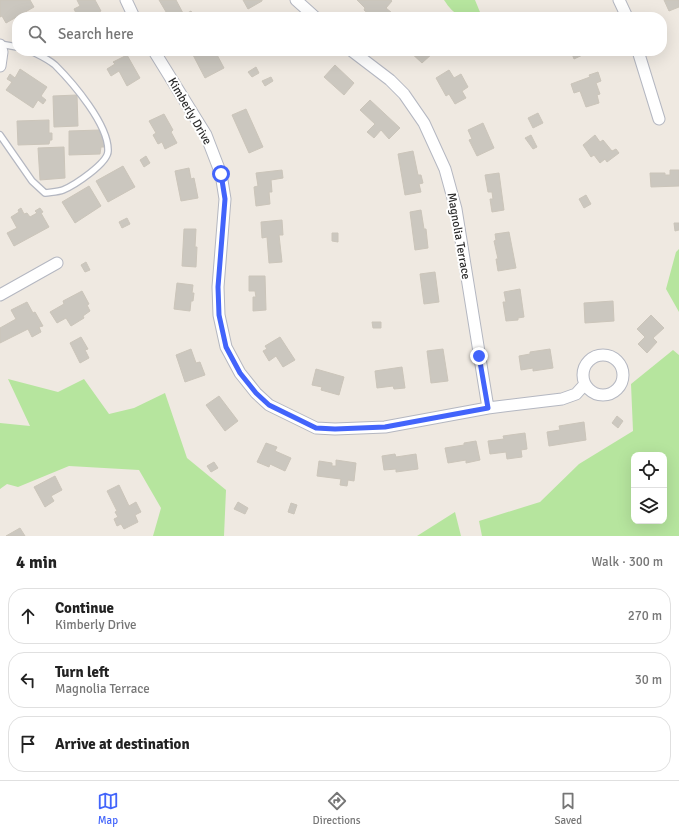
<!DOCTYPE html>
<html lang="en">
<head>
<meta charset="utf-8">
<style>
  :root { --surface:#fff; --page:#f6f6f6; --text:#222; --muted:#767676; --line:#e0e0e0; --accent:#4264fb }
  body { margin:0; font-family:Signika,sans-serif; background:var(--page); color:var(--text) }
  .controls { position:absolute; right:12px; bottom:12px; display:grid; overflow:hidden; border-radius:8px; box-shadow:0 4px 16px #0002 }
  .controls button { width:36px; height:36px; display:grid; place-items:center; padding:0; border:0; border-bottom:1px solid var(--line); background:var(--surface); color:var(--text); font:20px sans-serif }
  .stop { position:absolute; width:12px; height:12px; margin:-9px; border:3px solid #4264fb; border-radius:50%; background:#fff }
  .stop.end { background:#4264fb; border-color:#fff; box-shadow:0 1px 4px #0008 }
  .list { margin:0; padding:0; list-style:none }
  h2 { display:flex; justify-content:space-between; align-items:center; height:52px; margin:0; padding:0 16px; font-size:17px }
  h2 small { font-size:13px; font-weight:400; color:var(--muted) }
  .list li { display:grid; grid-template-columns:26px 1fr auto; gap:12px; align-items:center; box-sizing:border-box; height:56px; margin:0 8px 8px; padding:0 8px; border:1px solid var(--line); border-radius:16px }
  .list b { display:block; font-size:15px; white-space:nowrap }
  .list p { margin:0; font-size:13px; white-space:nowrap; color:var(--muted) }
  .list em { font-size:13px; font-style:normal; color:var(--muted) }
  .icon { flex:none; width:22px; height:22px; fill:none; stroke:currentColor; stroke-width:2; stroke-linecap:round; stroke-linejoin:round }
  .map { position:relative; flex:none; width:679px; height:536px; overflow:hidden }
  .search { position:absolute; background:var(--surface); box-shadow:0 4px 16px #0002; left:12px; right:12px; top:12px; height:44px; display:flex; align-items:center; gap:10px; box-sizing:border-box; padding:0 14px; border-radius:16px; color:var(--muted); font-size:15px }
  .sheet { height:244px; background:var(--surface) }
  nav { display:flex; justify-content:space-around; align-items:center; box-sizing:border-box; height:56px; border-top:1px solid var(--line); background:var(--surface); font-size:11px; color:var(--muted) }
  nav a { display:grid; justify-items:center; gap:2px }
  nav .on { color:var(--accent) }
  .map>svg:first-child { display:block }
  .green { fill:#b6e59e; fill-rule:evenodd }
  .building { fill:#cbc7bf; stroke:#cbc5ba }
  .lines { fill:none; stroke-linecap:round; stroke-linejoin:round }
  .lane-casing { stroke:#b4b7c1; stroke-width:8 }
  .street-casing { stroke:#b4b7c1; stroke-width:13 }
  .lane { stroke:#fff; stroke-width:5.5 }
  .street { stroke:#fff; stroke-width:11 }
  .route { stroke:#4264fb; stroke-width:5 }
  .labels { text-anchor:middle; stroke-width:4; stroke-linejoin:round; paint-order:stroke }
  .street-label { font-size:12px; fill:#2e2e2e; stroke:#fff }
</style>
</head>
<body>
<div class="map">
<svg width="679" height="536" viewBox="0 0 679 536">
  <rect width="100%" height="100%" fill="#efe9e1"/>
  <path class="green" d="M444,0H475L482,17C461,17 456,18 444,0Z
    M679,249V312L666,289L676,252Z
    M673,350L679,355V536H482L479,521L540,502L579,464L633,431L631,384ZM634,455H664V521H634Z
    M8,379L58,392L84,379L109,414L134,408L165,393L187,458L226,490L224,536H153L161,508L139,470L69,466L18,487L7,484L0,489V423L30,426Z
    M455,512L461,536H417Z"/>
  <path class="building" d="M0,0H30L34,7L6,23L2,16L0,17Z
    M77,0H95L101,11L99,12L100,16L102,15L104,17H88L87,15L78,17L74,9L80,6Z
    M159,0H176L184,15L191,11L194,17H169Z
    M243,0H262V1L248,9Z
    M357,0H391L392,1L386,8L392,13L389,17H372L364,10L365,8Z
    M664,0H679V7L669,11Z
    M195,51H215L224,68L205,78L192,53Z
    M409,51H431L433,53L422,63Z
    M571,51H591L574,59Z
    M127,55L140,78L127,86L119,71L111,76L107,69L115,64L113,62Z
    M335,65L354,83L344,95L324,77Z
    M256,67L259,73L252,77L248,72Z
    M20,69L47,87L41,96L46,100L43,104L38,100L33,108L6,90L12,82L7,79L10,74L15,78Z
    M449,70L454,78L461,74L468,87L462,91L466,98L455,104L449,94L446,96L436,78Z
    M598,72L601,81L596,83L600,94L597,95L599,103L586,107L580,91L574,93L571,84L590,77L589,75Z
    M271,77L273,81L265,86L262,81Z
    M77,95L78,126L54,127L53,96Z
    M370,100L400,128L389,139L381,130L374,138L367,132L375,124L360,110Z
    M246,109L263,147L249,153L232,115Z
    M538,113L543,123L533,128L528,118Z
    M164,114L173,130L171,132L177,143L165,149L162,142L158,144L153,135L156,133L149,121Z
    M49,120V133H52V140H50L49,144L18,145L17,121Z
    M483,123L494,148L477,156L469,140L472,139L468,130Z
    M100,130V134L104,135L105,147H101L100,154L69,155V131Z
    M531,135L537,147L533,149L525,138Z
    M595,135L600,142L603,140L612,151L616,149L619,153L607,162L605,159L600,163L594,155L591,157L583,145Z
    M64,147L65,178L40,180L38,148Z
    M413,151L418,175H421L423,183L419,184L421,192L405,195L398,154Z
    M146,156L150,163L144,167L140,160Z
    M123,166L135,187L108,202L96,181Z
    M189,168L191,179L194,178L198,198L181,201L175,171Z
    M282,170L283,178L271,180L272,192H269L270,204L256,206L254,187L258,186L256,173Z
    M670,170H679V186L651,187L650,173H665V175H670Z
    M499,173L504,210L492,212L490,199H493L492,192H488L485,175Z
    M89,186L101,206L75,223L62,202Z
    M586,195L591,204L584,208L579,199Z
    M21,208L24,214L27,213L30,217L37,213L35,211L40,208L43,212L41,213L49,227L14,246L7,233L17,228L11,217L19,212L18,210Z
    M421,210L424,229H426L428,248L415,250L410,212Z
    M127,218L130,224L122,228L119,222Z
    M282,220L283,235H279L282,262L269,263L267,237L262,238L261,222Z
    M674,223H679V230L675,231Z
    M184,229H196L195,247H197L196,267L182,266Z
    M509,232L516,268L498,271L496,259H498L494,241L496,240L495,234Z
    M332,233H338V242L332,241Z
    M86,262L90,270L85,272L81,265Z
    M435,272L439,302L424,304L420,274Z
    M249,276H265L266,310L253,311V297H256L255,291H249Z
    M177,283L193,285L192,293H194L193,301H191L190,311L174,309Z
    M520,289L524,317L518,318V320L506,321L503,302H506L504,292Z
    M82,291L89,304L87,305L90,311L83,316L84,318L71,326L66,318L57,323L50,312L64,304L63,301Z
    M613,301L614,321L585,323L584,303Z
    M27,302L33,313L35,312L43,326L39,327L41,332L32,337L28,329L0,343V328L16,319L11,310Z
    M651,315L664,328L653,338L657,342L647,353L638,344L645,337L637,329Z
    M372,322H381V328H373Z
    M81,337L88,349L85,350L89,358L80,363L70,343Z
    M280,337L295,360L283,367L276,356L269,361L263,351L267,349L265,346Z
    M191,349L196,363L200,362L205,375L185,382L176,355Z
    M443,349L448,381L431,383L427,351Z
    M550,349L553,368L533,371V368L521,370L519,356L530,354V352Z
    M402,367L405,388L394,389L393,386L377,388L375,371Z
    M316,369L344,377L339,395L321,390L322,387L312,385Z
    M219,396L238,421L225,431L206,405Z
    M617,416L623,421L618,428L612,423Z
    M584,422L586,440L549,446L547,432L560,430L559,426Z
    M525,433L527,449L521,450L522,457L507,459L506,452L490,454L488,441L504,439L503,436Z
    M476,441L480,460L466,463V460L448,463L445,448L464,445V443Z
    M266,443L277,447L275,451L291,458L285,471L270,464L269,467L257,462Z
    M395,454L396,457L416,454L418,469L396,472V469L384,470L382,456Z
    M336,460L356,463L354,481L348,480L347,486L340,485L341,479L317,476L319,461L332,463V466H336Z
    M214,462L218,468L211,472L207,466Z
    M55,476L62,490L51,496L54,501L45,507L34,487Z
    M119,485L129,506L136,502L141,512L135,515L138,522L124,529L121,524L117,526L114,519L118,517L115,512L117,511L107,491Z
    M238,502L248,508L245,514L234,509Z
    M291,503L297,505L294,514L288,512Z
    M20,528L25,536H6Z"/>
  <g class="lines">
    <g class="lane-casing">
      <path id="lane" d="M0,44L17,47
        M0,135L32,181L45,193C51,192 58,192 63,190C75,185 108,163 108,151C109,125 73,83 55,65C48,59 39,55 31,51"/>
    </g>
    <g class="street-casing">
      <path id="street" d="M126,0L134,17
        M296,0L315,17
        M619,0L627,17
        M0,45L2,52L0,66
        M154,51L206,135L221,174L225,199L218,287L219,315L226,347L240,373L256,393L269,405L316,428L335,429L385,427L488,408L562,399L576,394L585,384
        M352,51L390,80L404,94L424,123L445,169L456,209L488,408
        M638,51L659,119
        M0,295L57,263
        M583 375a20 20 0 1 1 40 0a20 20 0 1 1-40 0Z"/>
    </g>
    <use href="#lane" class="lane"/>
    <use href="#street" class="street"/>
  </g>
  <g class="lines">
    <path class="route" d="M221,174L225,199L218,287L219,315L226,347L240,373L256,393L269,405L316,428L335,429L385,427L488,408L479,356"/>
  </g>
  <g class="labels">
    <g class="street-label">
      <text transform="translate(190 111) rotate(60)" y="4">Kimberly Drive</text>
      <text transform="translate(459 236) rotate(80)" y="4">Magnolia Terrace</text>
    </g>
  </g>
</svg>
<div class="controls">
<button><svg class="icon" aria-label="locate" viewBox="0 0 24 24"><circle cx="12" cy="12" r="6"/><path d="M12 2v4M12 18v4M2 12h4M18 12h4"/></svg></button>
<button><svg class="icon" aria-label="layers" viewBox="0 0 24 24"><path d="M12 4l9 5-9 5-9-5zM3 14l9 5 9-5"/></svg></button>
</div>
<div class="stop" style="left:221px;top:174px"></div>
<div class="stop end" style="left:479px;top:356px"></div>
<div class="search"><svg class="icon" aria-label="search" viewBox="0 0 24 24"><circle cx="10" cy="10" r="6"/><path d="M15 15l6 6"/></svg>Search here</div>
</div>
<section class="sheet">
<h2>4 min<small>Walk · 300 m</small></h2>
<ul class="list">
<li><svg class="icon" aria-label="ahead" viewBox="0 0 24 24"><path d="M12 20V5M6 11l6-6 6 6"/></svg><div><b>Continue</b><p>Kimberly Drive</p></div><em>270 m</em></li>
<li><svg class="icon" aria-label="left" viewBox="0 0 24 24"><path d="M17 20v-9H6M10 6l-5 5 5 5"/></svg><div><b>Turn left</b><p>Magnolia Terrace</p></div><em>30 m</em></li>
<li><svg class="icon" aria-label="arrive" viewBox="0 0 24 24"><path d="M6 21V4h12l-3 4 3 4H6"/></svg><div><b>Arrive at destination</b></div></li>
</ul>
</section>
<nav>
<a class="on"><svg class="icon" aria-label="map" viewBox="0 0 24 24"><path d="M3 6l6-2 6 2 6-2v14l-6 2-6-2-6 2zM9 4v14M15 6v14"/></svg>Map</a>
<a><svg class="icon" aria-label="directions" viewBox="0 0 24 24"><path d="M12 3l9 9-9 9-9-9zM9 14v-3h6M13 9l2 2-2 2"/></svg>Directions</a>
<a><svg class="icon" aria-label="saved" viewBox="0 0 24 24"><path d="M7 4h10v16l-5-4-5 4z"/></svg>Saved</a>
</nav>
</body>
</html>
